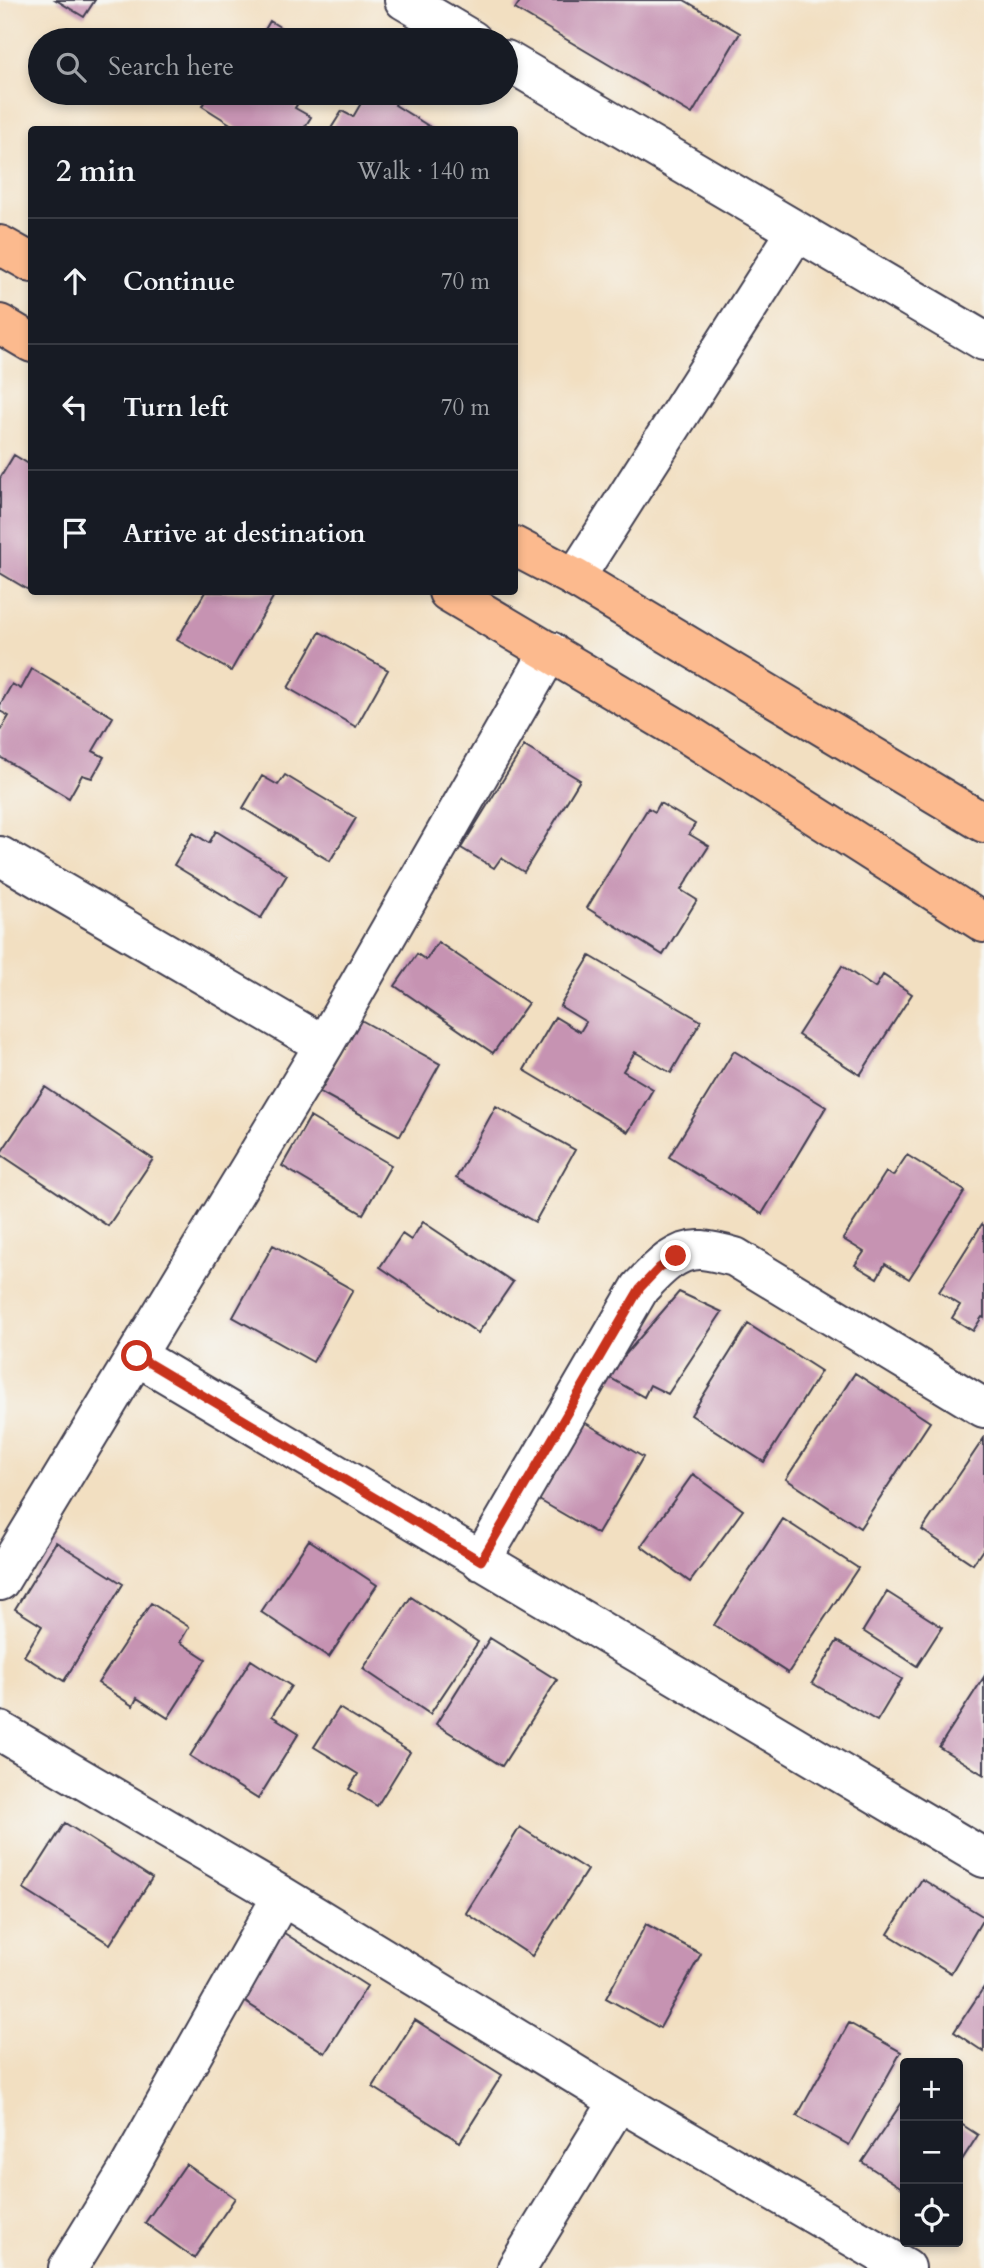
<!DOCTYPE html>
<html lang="en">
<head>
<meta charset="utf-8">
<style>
  :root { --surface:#171b24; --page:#242831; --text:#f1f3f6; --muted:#9ea1a6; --line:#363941 }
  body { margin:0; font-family:Cardo,serif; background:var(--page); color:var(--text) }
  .controls { position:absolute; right:21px; bottom:21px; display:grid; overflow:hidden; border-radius:7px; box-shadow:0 4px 10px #0003 }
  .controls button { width:63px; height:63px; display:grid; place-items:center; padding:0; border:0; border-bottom:2px solid var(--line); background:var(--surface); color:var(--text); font:35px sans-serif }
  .stop { position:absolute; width:21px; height:21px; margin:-16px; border:5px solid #c8321e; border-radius:50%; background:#fff }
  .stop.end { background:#c8321e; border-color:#fff; box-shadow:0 2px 7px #0008 }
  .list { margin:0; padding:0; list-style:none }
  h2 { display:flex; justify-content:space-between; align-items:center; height:91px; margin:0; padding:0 28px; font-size:30px }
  h2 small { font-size:23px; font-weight:400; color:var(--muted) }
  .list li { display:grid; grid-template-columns:46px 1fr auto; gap:21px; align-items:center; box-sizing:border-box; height:126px; padding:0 28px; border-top:2px solid var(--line) }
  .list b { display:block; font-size:26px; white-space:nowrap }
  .list em { font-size:23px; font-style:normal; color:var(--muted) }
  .icon { flex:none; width:38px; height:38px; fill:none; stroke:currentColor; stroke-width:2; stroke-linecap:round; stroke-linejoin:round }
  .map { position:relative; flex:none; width:984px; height:2268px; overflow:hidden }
  .search { position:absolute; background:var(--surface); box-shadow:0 4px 10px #0003; left:28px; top:28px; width:490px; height:77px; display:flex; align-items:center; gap:18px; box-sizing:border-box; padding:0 24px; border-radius:38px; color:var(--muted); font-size:26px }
  .panel { position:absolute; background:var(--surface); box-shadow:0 4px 10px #0003; left:28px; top:126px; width:490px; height:469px; border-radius:7px }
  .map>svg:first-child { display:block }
  .building { fill:#c693b2 }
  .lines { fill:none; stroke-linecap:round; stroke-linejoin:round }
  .minor-casing { stroke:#413e4f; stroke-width:42 }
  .major-casing { stroke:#413e4f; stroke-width:42 }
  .minor { stroke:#fff; stroke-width:38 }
  .major { stroke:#fcba8e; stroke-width:38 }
  .route { stroke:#c8321e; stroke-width:9 }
</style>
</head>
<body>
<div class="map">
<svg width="984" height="2268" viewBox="0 0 984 2268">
  <rect width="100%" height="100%" fill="#f6f6f2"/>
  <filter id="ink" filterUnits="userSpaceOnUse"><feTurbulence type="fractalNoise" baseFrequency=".0143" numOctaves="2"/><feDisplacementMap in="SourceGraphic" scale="14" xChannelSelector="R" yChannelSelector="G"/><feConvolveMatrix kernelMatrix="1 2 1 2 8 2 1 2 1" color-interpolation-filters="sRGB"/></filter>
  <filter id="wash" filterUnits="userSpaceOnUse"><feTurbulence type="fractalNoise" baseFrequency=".00686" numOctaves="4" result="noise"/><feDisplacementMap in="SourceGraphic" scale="28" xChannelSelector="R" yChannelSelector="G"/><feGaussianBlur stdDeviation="1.57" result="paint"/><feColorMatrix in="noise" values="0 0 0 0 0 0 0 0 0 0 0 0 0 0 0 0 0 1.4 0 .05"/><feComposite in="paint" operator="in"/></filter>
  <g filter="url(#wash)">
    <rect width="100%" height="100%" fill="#f2dfc1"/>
    <g id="blocks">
      <path class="building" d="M56,0H95L84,17Z
        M521,0H684L740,33L692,114L515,9Z
        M270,21L301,40H259Z
        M210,93H313L310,98L304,93L295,108L311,117L303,130H240L202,106Z
        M367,93H388L398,99L395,105L435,130H330L342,111L353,117Z
        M14,455L32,466V592L0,573V478Z
        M205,592H276L231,671L177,640Z
        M320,632L388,670L356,727L288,688Z
        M32,669L113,717L93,751L104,757L92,778L82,775L69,798L0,757V731L9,716L0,711V705L12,684L21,689Z
        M524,746L580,780L524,872L501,858L494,868L461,848Z
        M285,775L356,818L330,861L243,808L262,776L278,785Z
        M660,803L695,824L689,834L709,846L681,890L697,900L663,955L587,908L648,808L655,812Z
        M216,831L287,875L261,918L174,865L193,833L209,843Z
        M438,942L528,1003L493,1053L395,986L417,954L426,960Z
        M590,956L701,1021L671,1073L635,1052L623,1071L653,1089L628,1132L524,1070L555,1017L580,1032L586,1022L560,1006Z
        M842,966L875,988L883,975L912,994L860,1075L798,1035Z
        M361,1020L440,1064L400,1136L320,1092Z
        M734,1051L826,1107L762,1214L669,1157Z
        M45,1087L153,1159L108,1226L0,1154Z
        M496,1106L575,1150L535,1222L456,1178Z
        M310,1117L391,1165L363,1214L282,1166Z
        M907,1155L965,1191L909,1279L885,1264L877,1278L855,1265L864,1252L843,1239L886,1172L893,1176Z
        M423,1222L513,1282L478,1333L380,1267L402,1234L411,1240Z
        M982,1224L984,1226V1318L982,1317L973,1331L952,1318L960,1305L939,1292Z
        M273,1245L353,1290L313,1362L233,1317Z
        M679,1292L722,1312L668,1394L650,1385L644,1397L607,1376Z
        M748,1324L821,1371L764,1462L691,1415Z
        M855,1373L930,1422L860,1528L786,1479Z
        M584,1422L643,1457L598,1534L539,1500Z
        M984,1438V1548L973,1564L922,1530Z
        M693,1474L743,1510L690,1582L641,1546Z
        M783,1519L858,1568L788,1673L714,1625Z
        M309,1540L377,1585L329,1657L261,1612Z
        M56,1542L123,1584L64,1681L24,1656L42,1626L15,1609Z
        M887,1592L942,1627L917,1666L863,1631Z
        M411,1597L478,1642L430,1714L363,1669Z
        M151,1603L189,1627L180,1642L206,1659L168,1718L137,1698L133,1706L98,1683Z
        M490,1638L557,1680L502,1766L436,1724Z
        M837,1641L902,1679L877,1721L812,1683Z
        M251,1660L291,1686L272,1716L299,1733L258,1799L190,1756Z
        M984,1677V1775L939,1747Z
        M339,1708L410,1752L377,1806L349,1789L358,1774L314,1747Z
        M65,1823L152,1878L110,1944L23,1889Z
        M520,1827L587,1870L532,1956L466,1913Z
        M922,1879L984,1917L951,1973L888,1934Z
        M646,1924L701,1954L660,2028L606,1998Z
        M281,1931L367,1986L325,2053L239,1998Z
        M984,1987V2052L954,2032Z
        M415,2020L502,2075L460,2142L373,2087Z
        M849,2023L901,2052L849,2145L797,2116Z
        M905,2098V2190L862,2162Z
        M958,2122L978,2135L958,2166Z
        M186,2164L235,2198L194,2258L145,2223Z"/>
    </g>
  </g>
  <g filter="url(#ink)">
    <use href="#blocks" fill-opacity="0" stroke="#413e4f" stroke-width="2"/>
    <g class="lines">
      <g class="minor-casing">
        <path id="minor" d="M404,0L472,40
          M506,60L984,341
          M575,578L796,232
          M0,856L324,1045
          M137,1356L984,1858
          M481,1561L640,1288C656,1271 676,1248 702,1250C713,1251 724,1254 735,1257L984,1408
          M0,1581L324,1045L550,651
          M0,1731L282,1896L619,2101L906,2268
          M68,2268L125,2175L282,1896
          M517,2268L619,2101"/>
      </g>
      <g class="major-casing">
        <path id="major" d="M0,245L32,263
          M0,324L32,343
          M514,546L575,578L984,823
          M448,592L689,735L984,923"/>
      </g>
      <use href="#minor" class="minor"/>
      <use href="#major" class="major"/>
    </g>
  </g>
  <g class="lines" filter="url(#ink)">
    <path class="route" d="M137,1356L481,1561L640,1288L659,1268L676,1256"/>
  </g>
</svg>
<div class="controls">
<button>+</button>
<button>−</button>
<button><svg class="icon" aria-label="locate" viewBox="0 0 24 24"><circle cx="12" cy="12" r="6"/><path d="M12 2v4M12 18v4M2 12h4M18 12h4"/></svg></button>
</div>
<div class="stop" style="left:137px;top:1356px"></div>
<div class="stop end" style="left:676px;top:1256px"></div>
<div class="search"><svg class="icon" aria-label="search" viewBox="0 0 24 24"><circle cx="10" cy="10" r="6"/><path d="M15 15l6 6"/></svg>Search here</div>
<section class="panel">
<h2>2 min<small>Walk · 140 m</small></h2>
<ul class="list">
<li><svg class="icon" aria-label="ahead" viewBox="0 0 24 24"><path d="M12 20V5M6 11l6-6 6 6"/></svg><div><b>Continue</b></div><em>70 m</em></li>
<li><svg class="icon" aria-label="left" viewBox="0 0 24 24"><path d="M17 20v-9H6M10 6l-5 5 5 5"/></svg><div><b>Turn left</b></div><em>70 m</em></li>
<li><svg class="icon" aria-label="arrive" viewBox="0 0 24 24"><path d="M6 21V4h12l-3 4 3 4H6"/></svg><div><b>Arrive at destination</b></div></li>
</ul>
</section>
</div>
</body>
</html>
